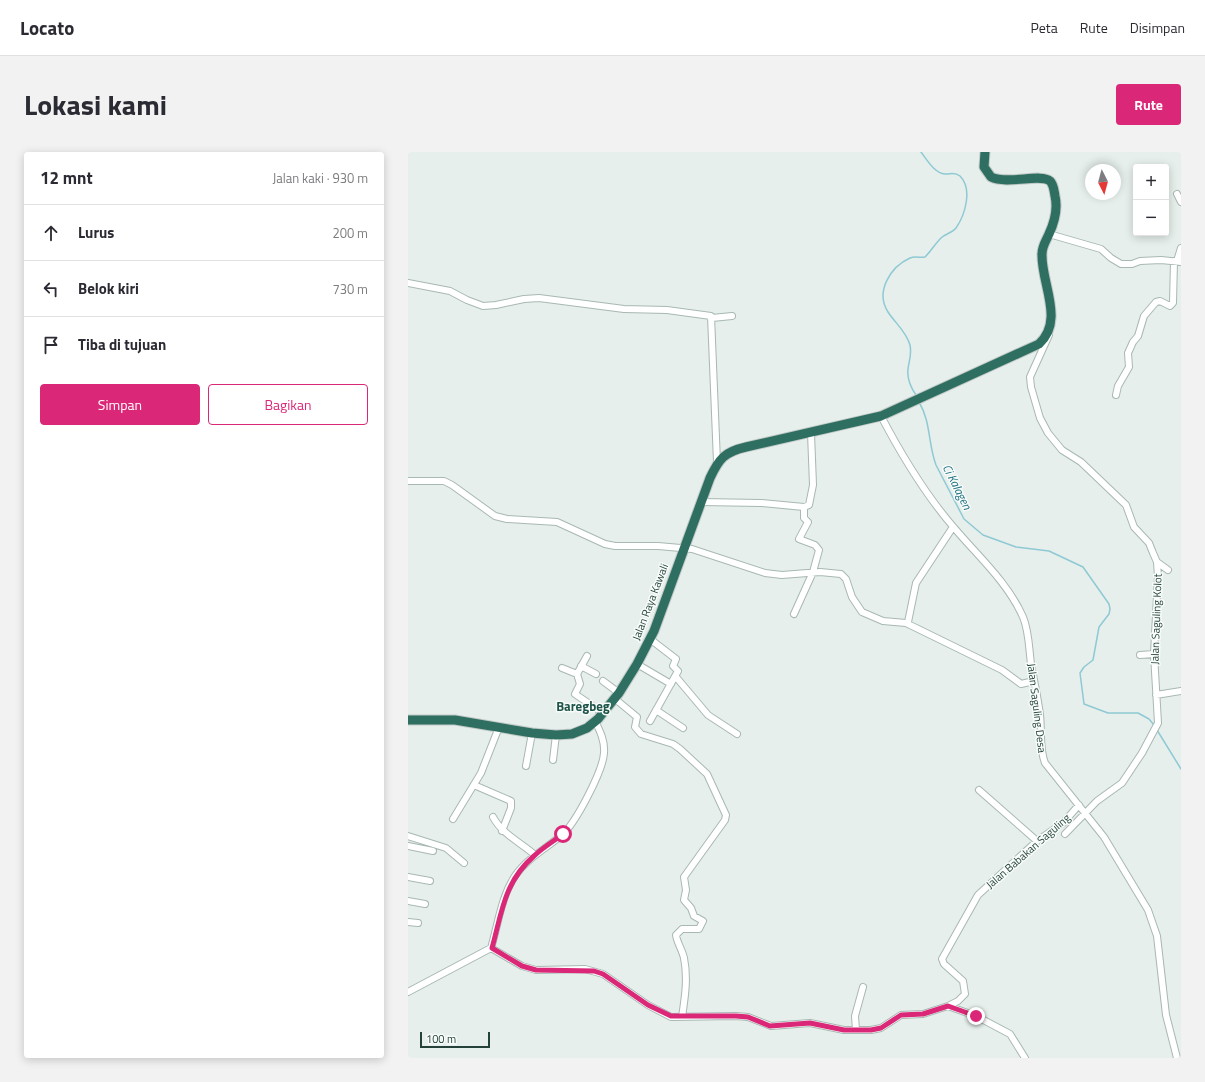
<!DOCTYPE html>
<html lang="id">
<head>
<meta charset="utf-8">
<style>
  :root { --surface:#fff; --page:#f2f2f3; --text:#2b2b33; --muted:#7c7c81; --line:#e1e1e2; --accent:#db2777 }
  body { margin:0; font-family:"Titillium Web",sans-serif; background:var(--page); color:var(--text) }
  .controls { position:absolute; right:12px; top:12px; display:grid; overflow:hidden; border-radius:4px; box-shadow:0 2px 10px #0003 }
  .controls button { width:36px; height:36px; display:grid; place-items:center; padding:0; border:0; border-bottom:1px solid var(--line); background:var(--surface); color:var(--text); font:20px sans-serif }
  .compass { position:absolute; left:677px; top:12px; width:36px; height:36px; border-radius:50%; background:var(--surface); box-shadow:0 2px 10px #0003; rotate:174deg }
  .scale { position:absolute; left:12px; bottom:10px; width:70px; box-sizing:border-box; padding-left:4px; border:2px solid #24423a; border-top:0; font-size:11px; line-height:14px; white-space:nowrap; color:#24423a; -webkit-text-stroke:3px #f7fbf9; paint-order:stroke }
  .stop { position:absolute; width:12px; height:12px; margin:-9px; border:3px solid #db2777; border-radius:50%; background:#fff }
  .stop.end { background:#db2777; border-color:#fff; box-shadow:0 1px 4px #0008 }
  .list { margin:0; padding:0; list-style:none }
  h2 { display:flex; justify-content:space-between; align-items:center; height:52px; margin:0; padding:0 16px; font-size:17px }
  h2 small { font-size:13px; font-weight:400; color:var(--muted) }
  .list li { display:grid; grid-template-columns:26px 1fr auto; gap:12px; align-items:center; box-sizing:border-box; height:56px; padding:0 16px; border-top:1px solid var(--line) }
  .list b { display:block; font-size:15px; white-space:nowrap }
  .list em { font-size:13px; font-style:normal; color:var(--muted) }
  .actions { display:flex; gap:8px; padding:12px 16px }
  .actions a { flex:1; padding:9px 0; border:1px solid var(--accent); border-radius:4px; text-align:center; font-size:14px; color:var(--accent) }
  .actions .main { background:var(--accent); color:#fff }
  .icon { flex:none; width:22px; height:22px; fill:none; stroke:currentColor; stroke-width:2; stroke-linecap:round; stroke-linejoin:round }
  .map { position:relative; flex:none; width:773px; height:906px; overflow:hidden; border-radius:4px }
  header { display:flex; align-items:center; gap:24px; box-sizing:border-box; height:56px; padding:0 20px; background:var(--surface); border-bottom:1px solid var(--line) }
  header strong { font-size:19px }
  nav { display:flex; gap:22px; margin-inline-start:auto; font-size:14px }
  .intro { display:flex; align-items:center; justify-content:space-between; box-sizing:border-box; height:96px; padding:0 24px }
  h1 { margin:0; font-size:28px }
  .button { padding:10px 18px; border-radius:4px; background:var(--accent); color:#fff; font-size:14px; font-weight:700 }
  main { display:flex; gap:24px; padding:0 24px }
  aside { flex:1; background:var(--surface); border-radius:4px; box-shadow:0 2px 10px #0003 }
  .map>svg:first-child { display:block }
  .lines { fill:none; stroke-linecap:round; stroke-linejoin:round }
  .stream { stroke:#8ec9d4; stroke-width:1.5 }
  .minor-casing { stroke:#a8b8b2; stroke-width:8 }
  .highway-casing { stroke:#c2cac8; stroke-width:11 }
  .minor { stroke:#fff; stroke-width:6 }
  .highway { stroke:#2f6f62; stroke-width:9 }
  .route { stroke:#db2777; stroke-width:5 }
  .labels { text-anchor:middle; stroke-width:3; stroke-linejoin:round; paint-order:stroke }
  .street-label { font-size:11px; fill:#24423a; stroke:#f7fbf9 }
  .water-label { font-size:12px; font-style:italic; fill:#1c6f80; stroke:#f7fbf9 }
  .quarter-label { font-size:13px; font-weight:bold; fill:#1f5548; stroke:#f7fbf9 }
</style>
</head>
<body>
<header>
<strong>Locato</strong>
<nav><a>Peta</a><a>Rute</a><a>Disimpan</a></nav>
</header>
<div class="intro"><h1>Lokasi kami</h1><a class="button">Rute</a></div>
<main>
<aside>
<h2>12 mnt<small>Jalan kaki · 930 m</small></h2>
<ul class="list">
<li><svg class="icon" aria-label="ahead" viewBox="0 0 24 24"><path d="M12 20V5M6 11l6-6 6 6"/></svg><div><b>Lurus</b></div><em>200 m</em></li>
<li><svg class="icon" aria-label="left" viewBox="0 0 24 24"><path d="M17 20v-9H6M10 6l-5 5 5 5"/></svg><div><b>Belok kiri</b></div><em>730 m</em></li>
<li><svg class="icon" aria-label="arrive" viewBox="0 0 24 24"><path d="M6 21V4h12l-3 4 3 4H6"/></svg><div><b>Tiba di tujuan</b></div></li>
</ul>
<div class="actions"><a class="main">Simpan</a><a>Bagikan</a></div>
</aside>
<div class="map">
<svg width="773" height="906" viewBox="0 0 773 906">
  <rect width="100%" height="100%" fill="#e6efeb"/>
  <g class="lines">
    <path class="stream" d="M508,243C503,236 499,226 500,217C501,208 504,203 502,193C498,179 487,171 480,160C467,140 482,115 502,106C507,104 512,106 517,105C523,99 527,92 533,86C537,82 544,81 548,76C557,63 565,37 552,24C547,20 543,22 538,22C527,22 519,8 513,0
      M511,250C523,270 520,292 528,313L556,367L575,383L608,395L641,399L675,415L701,452L702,457L701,462L691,475L685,508L676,515L672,521L676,552L700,561H730L741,567L746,573
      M749,578L773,617"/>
    <g class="minor-casing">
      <path id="minor" d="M769,42L773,50
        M641,82L693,97L703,106L713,112H724L732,109L753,108L773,110
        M769,109L773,96
        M0,131L42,139L59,148L75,154L88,153L116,147L131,146L216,157L259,158L303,164L309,310
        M304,166L324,164
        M641,183L622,225L623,235L632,266L640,281L654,298L673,310L718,353L726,375L741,391L745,401L749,410L750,425L746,502L750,571L734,601L714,631L689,649L657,682
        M708,243L710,234L721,215L720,201L725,190L730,184L736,164L748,150L752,149L762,154L765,151L766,109
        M473,264C494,304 518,344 548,378C571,405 600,431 615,465C621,479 621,497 623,512C626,529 630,546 632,563C634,580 631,596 637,611L696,685L740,758L749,784L758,863L769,906
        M0,329H36L44,333L87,364L99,367L149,370L197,392L207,394H250L284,397L357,421L374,423L412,420L433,422L438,427L444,445L454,460L475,469L498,471L594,518L613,532L626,529
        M293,350L353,351L396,355L401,353L405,333L403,281
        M749,410L760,418
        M386,462L405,420L411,398L407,393L391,387L400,370L396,366V355
        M498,471L500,470L508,431L545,375
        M242,487L268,507L265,514L270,519L242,569
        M732,503L746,502
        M179,504L169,522L172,532L167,542L195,561
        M229,512L263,532
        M173,514L188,522
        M154,516L169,522
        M268,525L300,563L329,582
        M195,529L211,541
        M748,543L773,539
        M206,546L229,565L227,575L233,582L265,592L272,597L299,622L318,663L317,668L276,725L278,738L276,748L283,756L286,764L295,769L291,777H274L268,783C269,791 274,797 276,806C280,826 277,845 274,865
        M248,558L275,576
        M187,569C192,579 197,589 196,601C195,619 168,670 155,682C139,696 119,706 107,724C93,745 90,773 83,796L114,814L128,818L177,817L195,822L240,853L263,865L328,864L340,865L363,874L402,871L436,878H463L473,876L493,863L515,862L540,854L550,849L557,842L555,829L536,812L534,807L570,743L629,689L655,671L671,653
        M145,608L148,583
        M118,614L124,581
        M66,633L103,649V656L94,679
        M571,638L629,689
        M85,665C94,682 112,690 127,703
        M45,667L73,621L91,575
        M0,684L38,696L56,711
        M0,694L25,699
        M0,725L22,729
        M0,749L17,752
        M0,770L10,771
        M0,840L83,796
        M540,854L568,864L602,882L617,906
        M448,878L447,864L455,835"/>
    </g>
    <g class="highway-casing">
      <path id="highway" d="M0,568H47L124,581L148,583L164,582L179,576L190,567L211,541L229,512L246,479L302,326C311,307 316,300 338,295L473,264L631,192C657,168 633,132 634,102C634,94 638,89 641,82C647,69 650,57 647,44C646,39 646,33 642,29C633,21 600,33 583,25L576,15L577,0"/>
    </g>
    <use href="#minor" class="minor"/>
    <use href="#highway" class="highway"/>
  </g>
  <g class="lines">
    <path class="route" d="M155,682C146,689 134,696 126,704C96,730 94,760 84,796L114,814L128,818L186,819L195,822L240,853L263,864H328L340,865L362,874L402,871L436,878H463L473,876L493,863L515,862L540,854L568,864"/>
  </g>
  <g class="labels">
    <g class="street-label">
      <text transform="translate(242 450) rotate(-69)" y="4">Jalan Raya Kawali</text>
      <text transform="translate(748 467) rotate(-88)" y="4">Jalan Saguling Kolot</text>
      <text transform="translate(629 556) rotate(83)" y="4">Jalan Saguling Desa</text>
      <text transform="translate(620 699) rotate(-41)" y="4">Jalan Babakan Saguling</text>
    </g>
    <g class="water-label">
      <text transform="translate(549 335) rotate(63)" y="4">Ci Kalagen</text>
    </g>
    <g class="quarter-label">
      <text x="175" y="559">Baregbeg</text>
    </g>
  </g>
</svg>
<div class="controls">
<button>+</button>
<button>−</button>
</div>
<svg class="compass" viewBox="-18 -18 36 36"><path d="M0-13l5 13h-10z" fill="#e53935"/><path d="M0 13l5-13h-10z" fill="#7c7c81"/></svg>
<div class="scale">100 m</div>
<div class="stop" style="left:155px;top:682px"></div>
<div class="stop end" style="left:568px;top:864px"></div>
</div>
</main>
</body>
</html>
